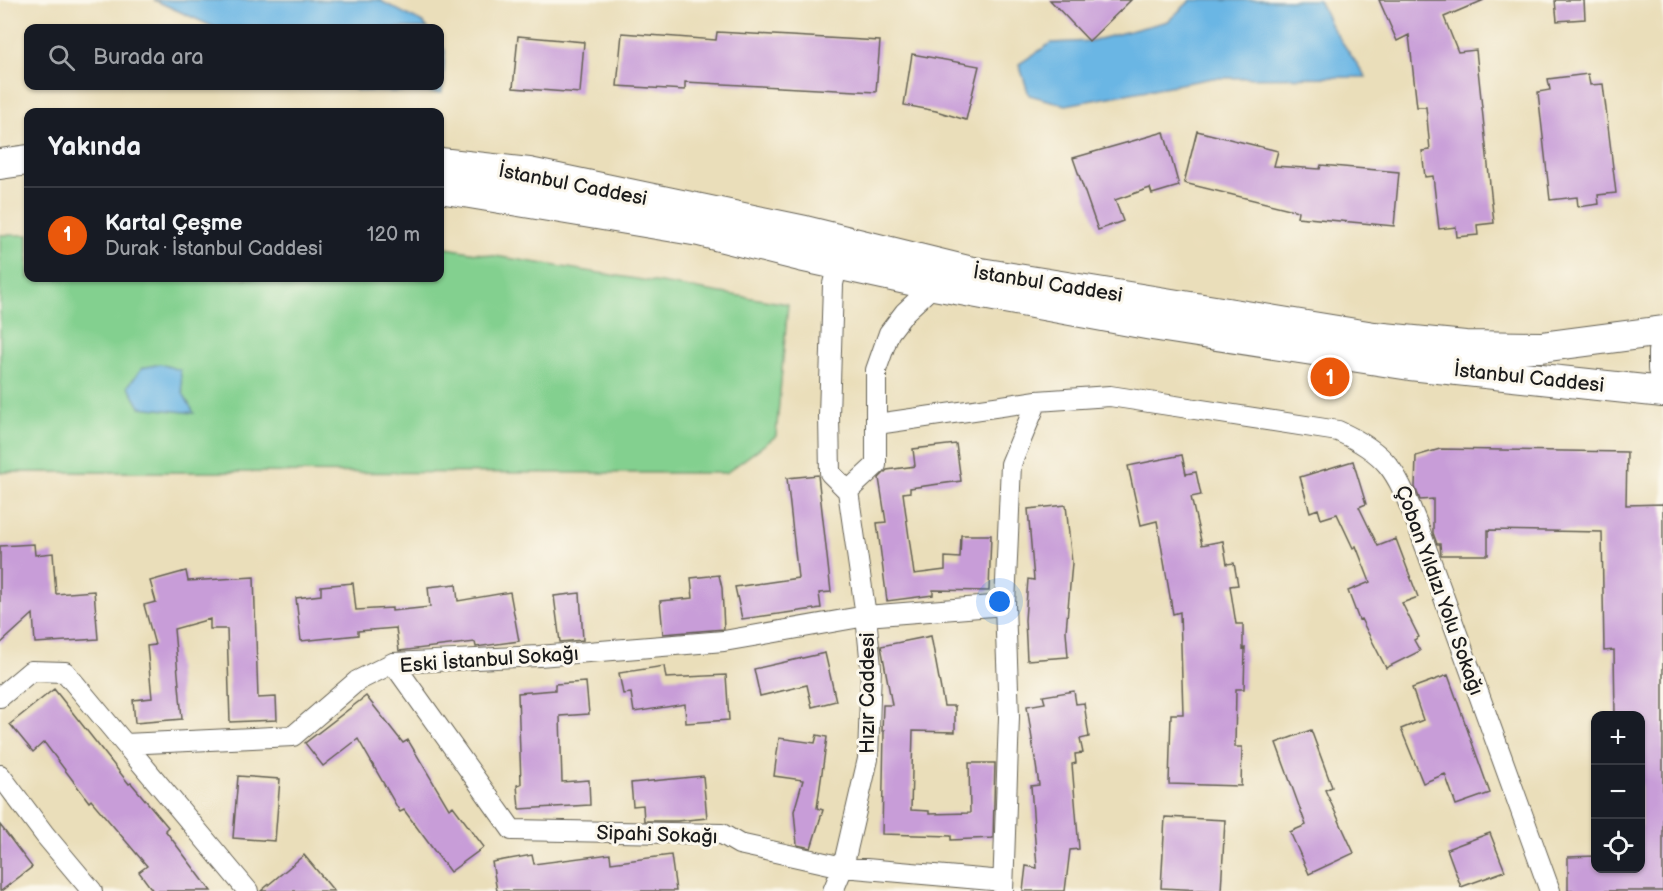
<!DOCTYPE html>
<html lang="tr">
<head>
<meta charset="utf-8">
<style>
  :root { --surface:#171b24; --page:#20242c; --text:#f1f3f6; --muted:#9ea1a6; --line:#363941; --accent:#ea580c }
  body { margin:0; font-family:"Balsamiq Sans",sans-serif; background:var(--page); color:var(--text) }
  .controls { position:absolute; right:18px; bottom:18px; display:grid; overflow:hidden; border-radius:12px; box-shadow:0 2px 4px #0004 }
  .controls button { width:54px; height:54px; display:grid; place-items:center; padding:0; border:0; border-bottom:2px solid var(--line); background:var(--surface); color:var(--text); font:30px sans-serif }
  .you { position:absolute; left:1000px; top:602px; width:21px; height:21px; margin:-15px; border:4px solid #fff; border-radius:50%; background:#1a73e8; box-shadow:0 0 0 9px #1a73e833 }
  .badge { display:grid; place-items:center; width:39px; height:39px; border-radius:50%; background:var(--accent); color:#fff; font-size:20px; font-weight:700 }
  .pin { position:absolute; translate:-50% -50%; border:3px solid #fff; box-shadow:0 2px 6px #0006 }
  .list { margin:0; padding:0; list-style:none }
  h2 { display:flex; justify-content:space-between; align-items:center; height:78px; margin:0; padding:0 24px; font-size:26px }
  h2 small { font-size:20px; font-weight:400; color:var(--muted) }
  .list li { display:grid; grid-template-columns:39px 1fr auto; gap:18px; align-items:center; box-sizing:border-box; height:96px; padding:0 24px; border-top:2px solid var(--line) }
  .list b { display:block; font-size:22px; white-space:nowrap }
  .list p { margin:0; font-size:20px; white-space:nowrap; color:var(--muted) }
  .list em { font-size:20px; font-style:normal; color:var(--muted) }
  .icon { flex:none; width:33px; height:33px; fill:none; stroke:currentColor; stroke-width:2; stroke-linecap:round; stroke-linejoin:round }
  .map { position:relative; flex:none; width:1663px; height:891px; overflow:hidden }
  .search { position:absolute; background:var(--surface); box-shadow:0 2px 4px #0004; left:24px; top:24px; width:420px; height:66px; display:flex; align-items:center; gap:15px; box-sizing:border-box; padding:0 21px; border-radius:12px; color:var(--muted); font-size:22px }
  .panel { position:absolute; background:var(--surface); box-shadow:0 2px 4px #0004; left:24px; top:108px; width:420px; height:174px; border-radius:12px }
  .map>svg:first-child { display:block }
  .green { fill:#83d08f; stroke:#507656; stroke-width:1.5 }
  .water { fill:#6bb6e4; stroke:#446980; stroke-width:1.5 }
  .building { fill:#c89dd8 }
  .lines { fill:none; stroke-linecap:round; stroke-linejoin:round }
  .minor-casing { stroke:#646053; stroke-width:22 }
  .primary-casing { stroke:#646053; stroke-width:32 }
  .minor { stroke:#fff; stroke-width:20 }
  .primary { stroke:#fff; stroke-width:30 }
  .labels { text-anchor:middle; stroke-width:6; stroke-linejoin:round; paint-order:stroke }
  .street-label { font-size:20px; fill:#1c1c1c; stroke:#fbf7ec }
</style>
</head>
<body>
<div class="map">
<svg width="1663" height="891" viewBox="0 0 1663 891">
  <rect width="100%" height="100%" fill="#fbf7ec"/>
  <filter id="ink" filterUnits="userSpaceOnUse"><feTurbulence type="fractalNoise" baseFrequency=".0167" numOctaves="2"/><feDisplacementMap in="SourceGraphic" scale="12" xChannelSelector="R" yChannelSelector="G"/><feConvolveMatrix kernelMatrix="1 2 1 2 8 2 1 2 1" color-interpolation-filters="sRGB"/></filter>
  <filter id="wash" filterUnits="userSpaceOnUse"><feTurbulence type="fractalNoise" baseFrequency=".008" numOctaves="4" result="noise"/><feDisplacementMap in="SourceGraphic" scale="24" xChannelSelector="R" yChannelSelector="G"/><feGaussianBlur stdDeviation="1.35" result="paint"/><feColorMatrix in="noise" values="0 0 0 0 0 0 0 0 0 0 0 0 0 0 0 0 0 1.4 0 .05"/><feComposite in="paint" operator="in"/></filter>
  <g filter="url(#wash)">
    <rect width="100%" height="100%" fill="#eadeba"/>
    <path class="green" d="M0,235H28V278H440V247L788,304L776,436L726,473L6,472L0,473Z"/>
    <path class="water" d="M154,0H379L423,23L428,28H216Z
      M1191,0H1319L1331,26L1366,77L1213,78L1066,105L1029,95L1019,64L1051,43L1091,41L1168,21Z
      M440,43L445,51L442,93L359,91L347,86H440Z
      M160,364L180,370L183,393L194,413L140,407L128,386L142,368Z"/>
    <g id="blocks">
      <path class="building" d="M1050,0H1131L1089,41Z
        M1379,0H1484L1444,17L1458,52L1476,50L1494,223L1477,225L1478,235L1457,237L1456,227L1439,229L1433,176L1425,177L1422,151L1430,150L1426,107H1417L1409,35L1397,41Z
        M1555,0H1584L1585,19L1557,21Z
        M717,32L880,41L876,92L685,82V90L617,86L622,33L716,40Z
        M518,36L584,42L580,93L513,88Z
        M912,54L979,66L966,120L936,111L904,105Z
        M1588,74L1590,85L1603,84L1616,193L1598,195L1599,204L1578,207L1577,197L1550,200L1538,92L1550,90L1548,79Z
        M1197,131L1278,151L1274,166L1320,169L1321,165L1399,172L1394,226L1297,217L1298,211L1184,183Z
        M1164,132L1179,186L1152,194L1150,188L1115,200L1123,221L1098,230L1073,158Z
        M956,444L961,481L910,488V492L903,493L914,574L945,570V557L960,558L961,535H991L989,591L933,590V595L887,601L877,523L886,522L879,478L887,470L915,466L913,449Z
        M1440,449L1627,452L1626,505L1663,504V891H1568V857L1596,856V868H1641V716H1615L1614,650L1604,651L1602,532L1488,530V555H1441L1440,544H1437L1433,533V499L1420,500L1415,487L1416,456Z
        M1182,455L1186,474L1196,472L1201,495L1191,497L1202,545L1223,541L1227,564L1234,563L1238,585L1230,586L1236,624H1243V649L1245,648L1244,689H1236L1235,747H1242L1241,786L1169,784L1171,714H1183L1180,612L1173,614L1157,521L1141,525L1128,466Z
        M1353,461L1366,504L1359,507L1378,546L1396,539L1418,597L1402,603L1419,637L1414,640L1420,651L1386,668L1361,619L1359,620L1348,591L1370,582L1356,546L1353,548L1337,514L1321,519L1318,509L1310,512L1300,477Z
        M818,475L831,592L819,593L821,608L742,619L735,587L798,578L787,478Z
        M1066,505L1072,563L1066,631L1068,657L1027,660L1025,620L1028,579L1034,580L1028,509Z
        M34,544L35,555L53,553L56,594L94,591L98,639L35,643L33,614L0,644V546Z
        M186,571L188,581L254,577L258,698L276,697L277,720L230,722L227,629H210V619L174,629L182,719L135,723L133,700L152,698L147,646L155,645L144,605L156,602L150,581Z
        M719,575L722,588L724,629L663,634L660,601L693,598L691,578Z
        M353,583L356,610L392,608V611L430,607L428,587L456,584L458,601L510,592L519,641L476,647L475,642L399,651L396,628L358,631V635L301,641L296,598L321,595V586Z
        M580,593L583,640L560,642L554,596Z
        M931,636L944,706H955V732L913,731L911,810L929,811V814L970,813L969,763H995L993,838L951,840V836L882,834L884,731H882L883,705H892L881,646Z
        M825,653L836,701L812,707L807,685L760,696L754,669Z
        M664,666L666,678L726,675L729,720L686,723L685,704L634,712L631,693L623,694L619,673Z
        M1448,675L1490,793L1456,805L1445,774L1423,783L1401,729L1423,720L1412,688Z
        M586,682L589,714L560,716L562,782L589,780L590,805L519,809L517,785L521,784L518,693L555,690V684Z
        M54,689L129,784L131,783L168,827L165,830L211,891H153L139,872L147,866L91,800L89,802L44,742L33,752L10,724Z
        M1074,691L1076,704L1084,703L1089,737L1080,739L1083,753L1075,754L1076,763L1072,764L1079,849L1070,850L1065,891H1023L1026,866L1037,868L1031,786L1039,785L1027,706L1045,703L1043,696Z
        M366,696L403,743L408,740L449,809L453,806L484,847L450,872L404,810L400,812L358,739L323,766L305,743Z
        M1311,730L1332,787L1325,790L1354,853L1309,874L1290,832L1306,825L1276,743Z
        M817,735L827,737L817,808L823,810L811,848L797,845L794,811L803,780L774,776L779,738L815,743Z
        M238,776L280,779L275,841L233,838Z
        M703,776L707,818L677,821H644L643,805L633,806L631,783Z
        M1165,817L1225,820L1221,891L1161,888Z
        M0,825L32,867L1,891H0Z
        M1490,833L1505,871L1461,887L1447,849Z
        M610,854L611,863L671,855L676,891H497L492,862L532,855L534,864Z
        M304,855L334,891H261Z"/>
    </g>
  </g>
  <g filter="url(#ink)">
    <use href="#blocks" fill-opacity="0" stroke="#646053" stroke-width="1.5"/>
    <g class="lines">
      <g class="minor-casing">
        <path id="minor" d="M877,424L1037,401L1110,396L1338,431C1392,455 1397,475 1418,526L1550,891
          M848,491L876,465V370L889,333L905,312L934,285
          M393,663L512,830L722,834L739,844L843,867L1003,881
          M0,697L31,671L65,672L125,744L293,736L357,681L393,663L539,656L724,641L866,616L1005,605
          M125,744L248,891
          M0,775L45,835L92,891
          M833,891L843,867L868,759L871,667L866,616L848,491L830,473L829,416L833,284L838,263
          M1003,891L1009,717L1005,605L1011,464L1037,401"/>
      </g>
      <g class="primary-casing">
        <path id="primary" d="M440,163L529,173L805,231L968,271L1374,337L1465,346L1541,347L1663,331
          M0,164L28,160
          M440,188L699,231L800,256L934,285L1152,325L1410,365L1663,392
          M1663,352V369"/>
      </g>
      <use href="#minor" class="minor"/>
      <use href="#primary" class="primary"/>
    </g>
  </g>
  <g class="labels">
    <g class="street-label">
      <text transform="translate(573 184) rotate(11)" y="7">İstanbul Caddesi</text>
      <text transform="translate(1048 283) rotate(9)" y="7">İstanbul Caddesi</text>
      <text transform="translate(1529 377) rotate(6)" y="7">İstanbul Caddesi</text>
      <text transform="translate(1440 590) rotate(70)" y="7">Çoban Yıldızı Yolu Sokağı</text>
      <text transform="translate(489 659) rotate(-4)" y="7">Eski İstanbul Sokağı</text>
      <text transform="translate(867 693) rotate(-90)" y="7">Hızır Caddesi</text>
      <text transform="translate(657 834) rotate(2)" y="7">Sipahi Sokağı</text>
    </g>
  </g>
</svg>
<div class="controls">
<button>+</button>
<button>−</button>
<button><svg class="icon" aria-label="locate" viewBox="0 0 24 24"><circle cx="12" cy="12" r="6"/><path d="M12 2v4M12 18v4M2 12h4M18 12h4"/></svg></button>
</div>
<div class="you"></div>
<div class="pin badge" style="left:1330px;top:377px">1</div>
<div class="search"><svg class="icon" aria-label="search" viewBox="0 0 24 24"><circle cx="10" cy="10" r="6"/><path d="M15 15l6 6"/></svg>Burada ara</div>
<section class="panel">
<h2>Yakında<small></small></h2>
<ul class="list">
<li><span class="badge">1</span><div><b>Kartal Çeşme</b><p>Durak · İstanbul Caddesi</p></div><em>120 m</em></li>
</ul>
</section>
</div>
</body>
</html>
